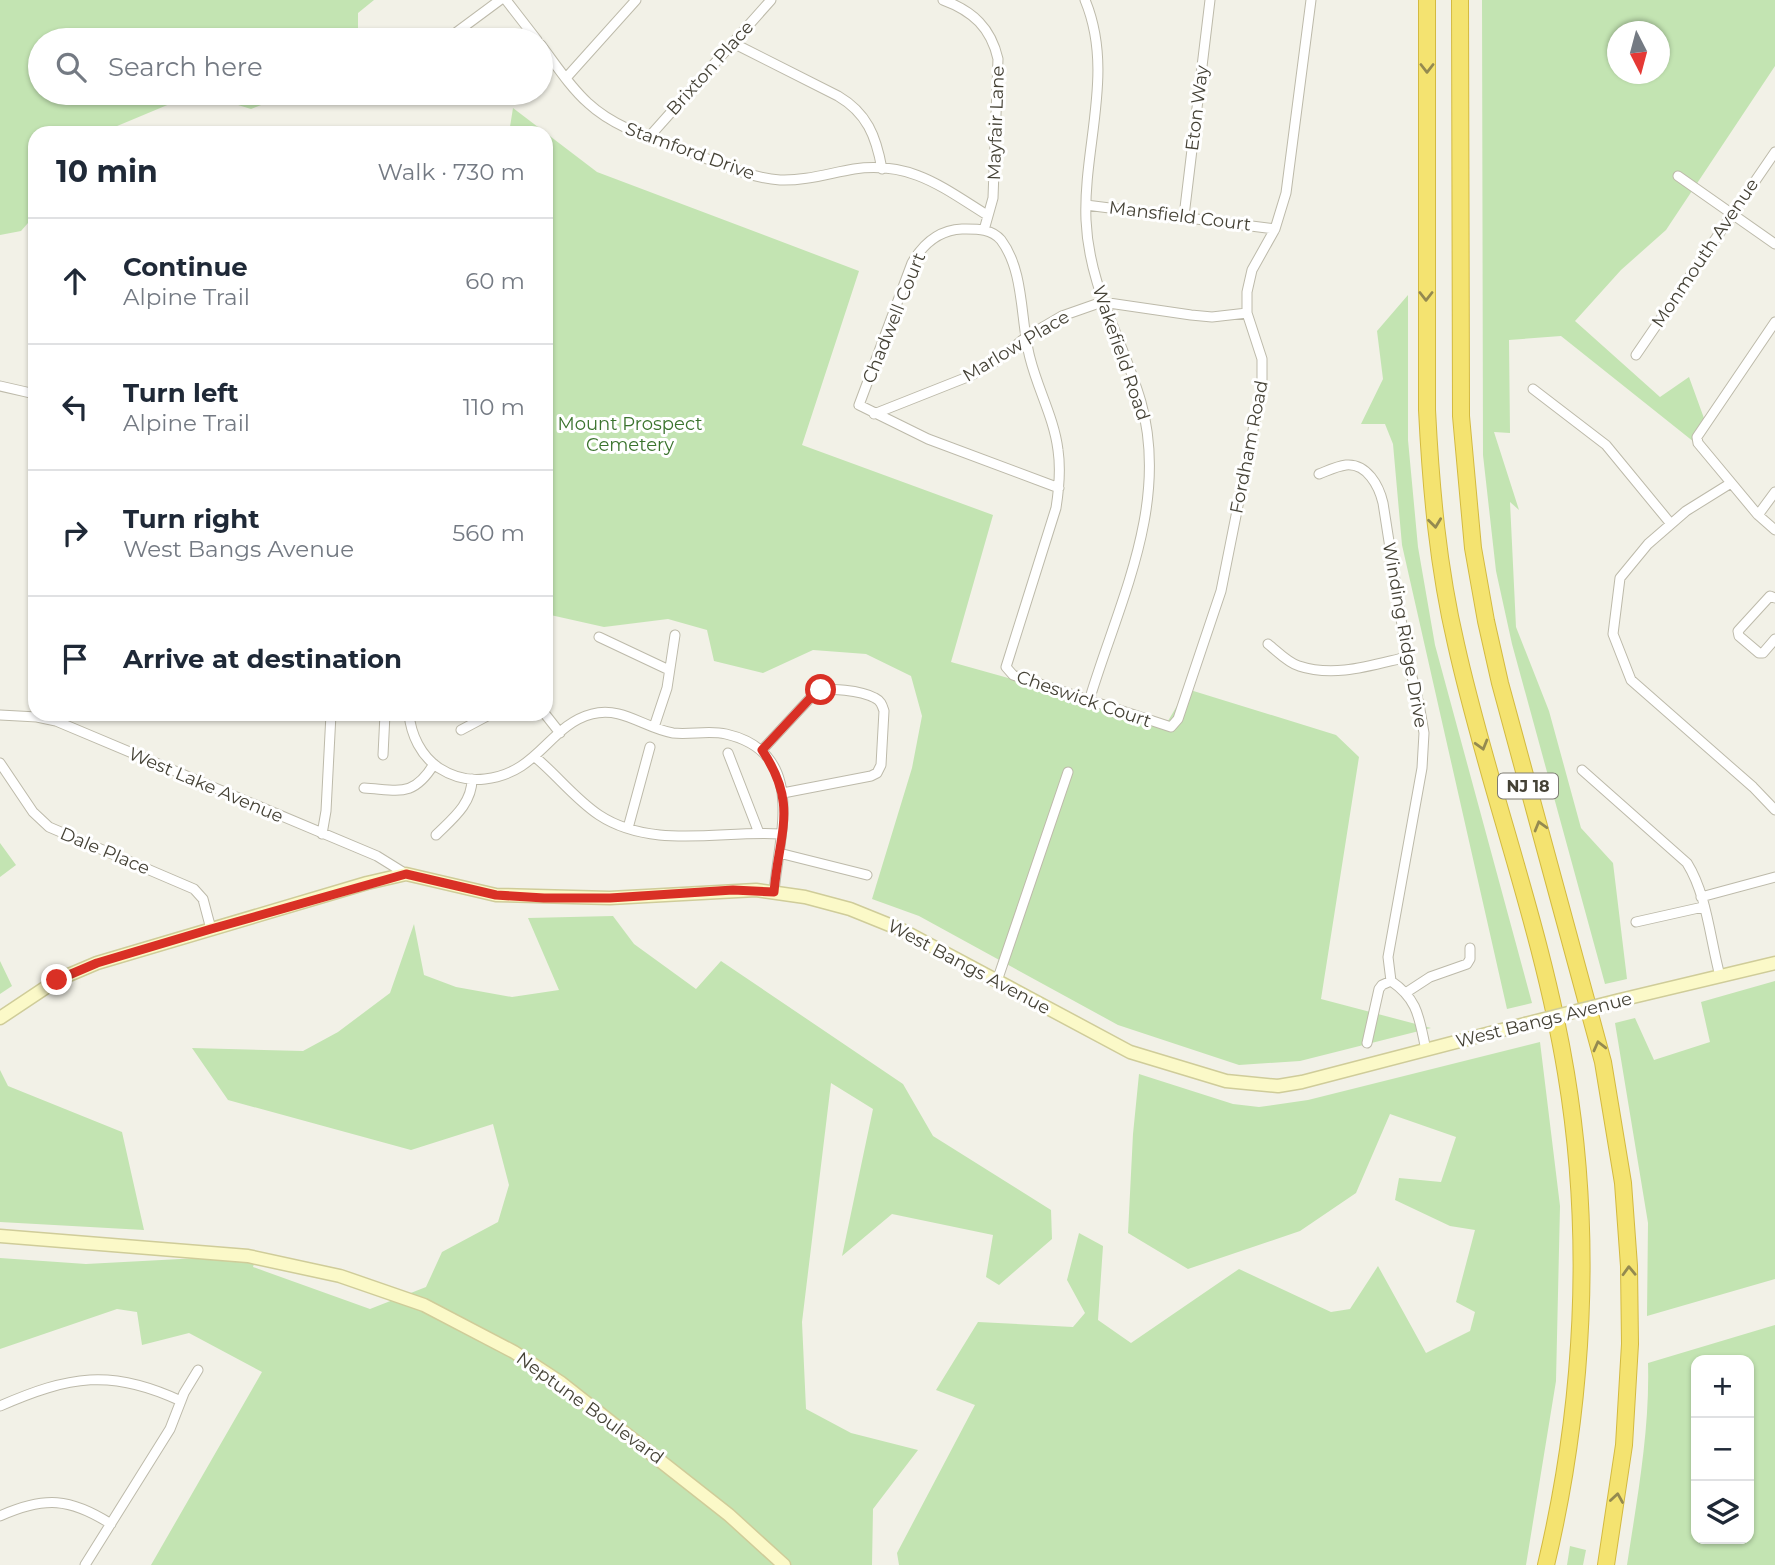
<!DOCTYPE html>
<html lang="en">
<head>
<meta charset="utf-8">
<style>
  :root { --surface:#fff; --page:#f2f2f3; --text:#1f2937; --muted:#747a83; --line:#e0e1e3 }
  body { margin:0; font-family:Montserrat,sans-serif; background:var(--page); color:var(--text) }
  .controls { position:absolute; right:21px; bottom:21px; display:grid; overflow:hidden; border-radius:14px; box-shadow:0 2px 5px #0004 }
  .controls button { width:63px; height:63px; display:grid; place-items:center; padding:0; border:0; border-bottom:2px solid var(--line); background:var(--surface); color:var(--text); font:35px sans-serif }
  .compass { position:absolute; left:1607px; top:21px; width:63px; height:63px; border-radius:50%; background:var(--surface); box-shadow:0 2px 5px #0004; rotate:174deg }
  .stop { position:absolute; width:21px; height:21px; margin:-16px; border:5px solid #d93025; border-radius:50%; background:#fff }
  .stop.end { background:#d93025; border-color:#fff; box-shadow:0 2px 7px #0008 }
  .list { margin:0; padding:0; list-style:none }
  h2 { display:flex; justify-content:space-between; align-items:center; height:91px; margin:0; padding:0 28px; font-size:30px }
  h2 small { font-size:23px; font-weight:400; color:var(--muted) }
  .list li { display:grid; grid-template-columns:46px 1fr auto; gap:21px; align-items:center; box-sizing:border-box; height:126px; padding:0 28px; border-top:2px solid var(--line) }
  .list b { display:block; font-size:26px; white-space:nowrap }
  .list p { margin:0; font-size:23px; white-space:nowrap; color:var(--muted) }
  .list em { font-size:23px; font-style:normal; color:var(--muted) }
  .icon { flex:none; width:38px; height:38px; fill:none; stroke:currentColor; stroke-width:2; stroke-linecap:round; stroke-linejoin:round }
  .map { position:relative; flex:none; width:1775px; height:1565px; overflow:hidden }
  .search { position:absolute; background:var(--surface); box-shadow:0 2px 5px #0004; left:28px; top:28px; width:525px; height:77px; display:flex; align-items:center; gap:18px; box-sizing:border-box; padding:0 24px; border-radius:38px; color:var(--muted); font-size:26px }
  .panel { position:absolute; background:var(--surface); box-shadow:0 2px 5px #0004; left:28px; top:126px; width:525px; height:595px; border-radius:21px }
  .map>svg:first-child { display:block }
  .green { fill:#c3e4b2; fill-rule:evenodd }
  .lines { fill:none; stroke-linecap:round; stroke-linejoin:round }
  .street-casing { stroke:#bdbaaa; stroke-width:11 }
  .secondary-casing { stroke:#cfcc99; stroke-width:15 }
  .highway-casing { stroke:#d3ba40; stroke-width:18 }
  .street { stroke:#fff; stroke-width:9 }
  .secondary { stroke:#fbf9c8; stroke-width:12 }
  .highway { stroke:#f4e370; stroke-width:16 }
  .secondary-bridge-casing { stroke:#cfcc99; stroke-width:15; stroke-linecap:butt }
  .secondary-bridge { stroke:#fbf9c8; stroke-width:12 }
  .oneway { stroke:#948a50 }
  .route { stroke:#d93025; stroke-width:9 }
  .labels { text-anchor:middle; stroke-width:6; stroke-linejoin:round; paint-order:stroke }
  .shield { fill:#fff; stroke:#7d7b72; stroke-width:2 }
  .shield-label { font-size:16px; font-weight:bold; fill:#454236 }
  .street-label { font-size:18px; fill:#454236; stroke:#fff }
  .park-label { font-size:18px; fill:#3a732d; stroke:#fff }
</style>
</head>
<body>
<div class="map">
<svg width="1775" height="1565" viewBox="0 0 1775 1565">
  <rect width="100%" height="100%" fill="#f2f1e7"/>
  <path class="green" d="M0,0H374L358,13V28L329,37L327,40H40V93H196L110,129L111,133H35V215L21,231L0,235Z
    M1482,0H1775V66L1666,230L1621,270L1575,321L1660,397L1689,377L1705,421L1694,442L1561,336L1509,340L1510,433L1494,432L1519,510L1510,502L1516,627L1549,711L1581,828L1613,863L1627,979L1605,984L1512,644L1496,571L1483,455ZM1618,32H1660V74H1618Z
    M199,93H293L251,109Z
    M513,108L597,172L859,271L802,445L993,515L951,662L1079,698L1165,726L1187,689L1336,735L1359,757L1321,999L1431,1028L1300,1061L1239,1065L1118,1025L919,916L872,899L912,768L922,716L911,676L866,654L813,650L763,673L714,661L707,630L668,619L604,627L546,614V133H509Z
    M1408,295V440L1418,547L1435,645L1532,1003L1507,1009L1402,545L1393,444L1385,424H1361L1383,379L1377,331Z
    M0,843L16,865L0,877Z
    M613,916L634,944L696,989L721,961L903,1084L933,1136L1051,1210L1052,1239L999,1285L986,1277L993,1235L892,1214L842,1256L873,1109L831,1083L802,1322L806,1409L851,1433L918,1450L873,1509L872,1565H151L262,1372L189,1333L142,1345L137,1312L117,1309L0,1349V1258L86,1264L257,1255L253,1267L370,1309L426,1287L442,1252L498,1222L509,1185L493,1124L411,1150L228,1100L192,1048L303,1051L338,1032L390,993L414,924L424,975L456,987L512,997L559,990L528,918Z
    M0,961L12,986L0,994Z
    M1775,981V1279L1647,1316L1648,1223L1615,1023L1635,1018L1654,1060L1710,1042L1701,1002Z
    M1540,1042L1560,1206L1556,1381L1526,1565H899L897,1553L975,1405L936,1390L978,1322L1073,1327L1085,1313L1067,1280L1079,1233L1103,1246L1098,1320L1131,1343L1239,1269L1331,1312L1350,1309L1378,1266L1426,1353L1470,1331L1475,1312L1456,1302L1475,1230L1450,1226L1395,1200L1399,1178L1441,1182L1456,1137L1390,1114L1356,1193L1300,1231L1188,1269L1128,1233L1133,1134L1139,1074L1233,1104L1259,1107L1308,1100Z
    M0,1070L8,1086L122,1132L144,1230L0,1222Z
    M1775,1325V1565H1627C1637,1499 1650,1430 1648,1363ZM1696,1360H1749V1539H1696Z
    M1570,1546L1586,1550L1583,1565H1567Z"/>
  <g class="lines">
    <g class="street-casing">
      <path id="street" d="M506,0L537,40
        M943,0C973,11 991,28 998,59L993,198L984,230
        M1085,0C1115,72 1083,146 1086,220C1089,289 1123,339 1141,402C1170,506 1118,604 1089,701
        M446,40L500,0
        M733,43L838,96C867,113 876,136 882,169
        M541,45C556,65 570,87 588,103C617,130 658,140 694,154C722,164 750,178 780,180C805,181 830,173 854,169C911,161 942,187 987,215
        M566,78L636,0
        M649,137L771,0
        M1678,176L1775,244
        M1086,205L1275,229
        M1184,216L1210,0
        M1775,322L1697,437L1698,443L1758,515L1775,530
        M1636,355L1775,152
        M0,386L35,394
        M1533,389L1606,445L1671,524
        M874,414L970,376L998,360L1026,337L1062,316L1102,302L1191,315L1212,317L1247,313
        M1319,474C1327,471 1337,466 1346,465C1367,463 1379,486 1383,503L1407,657L1419,704L1424,733L1422,768L1388,957L1391,981C1419,1000 1419,1019 1426,1050
        M1731,483L1686,511L1648,544L1620,578L1613,634L1631,680L1753,787L1775,810
        M1059,488L928,439L859,405L912,263C923,244 938,230 962,229C976,229 991,228 1001,240C1025,272 1020,321 1030,358C1038,390 1054,418 1058,450C1061,470 1059,489 1056,508L1006,667L1013,675L1171,727L1178,719L1221,591L1262,385V359L1247,313V292L1252,270L1275,229L1286,193L1311,0
        M1758,515L1775,492
        M1775,598L1770,596L1738,631L1739,636L1759,653H1763L1775,639
        M599,637L669,670
        M1268,644C1277,651 1288,663 1299,666C1335,678 1372,665 1407,657
        M409,714C411,735 421,756 439,768C453,777 469,781 485,779C539,773 549,725 592,714C622,706 644,728 673,733C691,735 709,730 726,734C808,753 779,834 774,892
        M545,714L560,733
        M0,715L37,717L56,721L377,856L406,874
        M654,727L667,688L675,635
        M461,730L491,714
        M762,750L815,693C828,686 862,691 875,698C881,701 882,705 884,711L881,765L877,773L871,776L783,793
        M728,753L759,833
        M383,755L385,714
        M535,757C557,775 575,799 599,815C652,850 722,830 781,834
        M0,763L33,812L49,827L194,889L203,899L211,929
        M1582,770L1687,863C1707,895 1710,939 1720,976
        M364,788C399,790 413,798 434,764
        M628,828L650,747
        M322,834L326,811L331,714
        M436,835C452,819 472,804 472,779
        M779,853L867,875
        M1701,897L1775,877
        M1636,922L1703,907
        M997,981L1068,772
        M1407,992L1430,977L1467,964L1470,959V948
        M1367,1043L1379,989L1382,985L1391,981
        M0,1406C69,1376 111,1368 181,1401
        M0,1516C45,1496 70,1498 111,1524
        M85,1565L170,1429L184,1393L198,1370"/>
    </g>
    <g class="secondary-casing">
      <path id="secondary" d="M1620,1000L1775,963
        M0,1018L57,980L97,963L367,883L406,874L496,895L610,898L756,890L805,897L850,909L902,930L1130,1052L1226,1081L1278,1086L1302,1082L1525,1024
        M0,1236L248,1256L340,1276L424,1305L514,1352L560,1382L729,1515L784,1565"/>
    </g>
    <g class="highway-casing">
      <path id="highway" d="M1427,0V410C1431,489 1438,567 1456,644C1488,788 1542,927 1566,1073C1593,1235 1584,1405 1546,1565
        M1460,0L1461,416L1473,548L1486,621L1500,683L1603,1062L1623,1183L1629,1266L1630,1344L1624,1445L1606,1565"/>
    </g>
    <use href="#street" class="street"/>
    <use href="#secondary" class="secondary"/>
    <use href="#highway" class="highway"/>
    <g class="secondary-bridge-casing">
      <path id="secondary-bridge" d="M1525,1024L1620,1000"/>
    </g>
    <use href="#secondary-bridge" class="secondary-bridge"/>
  </g>
  <defs><path id="oneway-chevron" d="M-2-3.5L2.5 0L-2 3.5" fill="none" stroke-width="1.6" stroke-linecap="round" stroke-linejoin="round" transform="scale(1.75)"/></defs>
  <g class="oneway">
    <use href="#oneway-chevron" transform="translate(1427 68) rotate(90)"/>
    <use href="#oneway-chevron" transform="translate(1426 296) rotate(90)"/>
    <use href="#oneway-chevron" transform="translate(1435 523) rotate(83)"/>
    <use href="#oneway-chevron" transform="translate(1482 745) rotate(74)"/>
    <use href="#oneway-chevron" transform="translate(1540 826) rotate(-106)"/>
    <use href="#oneway-chevron" transform="translate(1599 1046) rotate(-104)"/>
    <use href="#oneway-chevron" transform="translate(1629 1271) rotate(-92)"/>
    <use href="#oneway-chevron" transform="translate(1617 1498) rotate(-81)"/>
  </g>
  <g class="lines">
    <path class="route" d="M57,980L97,963L211,929L406,874L496,895L544,898H610L733,890L774,892C779,832 799,805 762,750L815,693L821,690"/>
  </g>
  <g class="labels">
    <rect class="shield" x="1498" y="773.5" width="60" height="25" rx="5"/>
    <g class="shield-label">
      <text x="1528" y="792">NJ 18</text>
    </g>
    <g class="street-label">
      <text transform="translate(710 68) rotate(-48)" y="6">Brixton Place</text>
      <text transform="translate(1197 108) rotate(-83)" y="6">Eton Way</text>
      <text transform="translate(996 123) rotate(-88)" y="6">Mayfair Lane</text>
      <text transform="translate(690 151) rotate(20)" y="6">Stamford Drive</text>
      <text transform="translate(1180 216) rotate(7)" y="6">Mansfield Court</text>
      <text transform="translate(1705 253) rotate(-56)" y="6">Monmouth Avenue</text>
      <text transform="translate(894 318) rotate(-68)" y="6">Chadwell Court</text>
      <text transform="translate(1016 346) rotate(-31)" y="6">Marlow Place</text>
      <text transform="translate(1121 353) rotate(71)" y="6">Wakefield Road</text>
      <text transform="translate(1249 447) rotate(-79)" y="6">Fordham Road</text>
      <text transform="translate(1405 635) rotate(80)" y="6">Winding Ridge Drive</text>
      <text transform="translate(1084 699) rotate(19)" y="6">Cheswick Court</text>
      <text transform="translate(206 785) rotate(23)" y="6">West Lake Avenue</text>
      <text transform="translate(105 851) rotate(23)" y="6">Dale Place</text>
      <text transform="translate(969 967) rotate(28)" y="6">West Bangs Avenue</text>
      <text transform="translate(1544 1020) rotate(-14)" y="6">West Bangs Avenue</text>
      <text transform="translate(590 1408) rotate(36)" y="6">Neptune Boulevard</text>
    </g>
    <g class="park-label">
      <text x="630" y="430">Mount Prospect<tspan x="630" dy="21">Cemetery</tspan></text>
    </g>
  </g>
</svg>
<div class="controls">
<button>+</button>
<button>−</button>
<button><svg class="icon" aria-label="layers" viewBox="0 0 24 24"><path d="M12 4l9 5-9 5-9-5zM3 14l9 5 9-5"/></svg></button>
</div>
<svg class="compass" viewBox="-18 -18 36 36"><path d="M0-13l5 13h-10z" fill="#e53935"/><path d="M0 13l5-13h-10z" fill="#747a83"/></svg>
<div class="stop" style="left:821px;top:690px"></div>
<div class="stop end" style="left:57px;top:980px"></div>
<div class="search"><svg class="icon" aria-label="search" viewBox="0 0 24 24"><circle cx="10" cy="10" r="6"/><path d="M15 15l6 6"/></svg>Search here</div>
<section class="panel">
<h2>10 min<small>Walk · 730 m</small></h2>
<ul class="list">
<li><svg class="icon" aria-label="ahead" viewBox="0 0 24 24"><path d="M12 20V5M6 11l6-6 6 6"/></svg><div><b>Continue</b><p>Alpine Trail</p></div><em>60 m</em></li>
<li><svg class="icon" aria-label="left" viewBox="0 0 24 24"><path d="M17 20v-9H6M10 6l-5 5 5 5"/></svg><div><b>Turn left</b><p>Alpine Trail</p></div><em>110 m</em></li>
<li><svg class="icon" aria-label="right" viewBox="0 0 24 24"><path d="M7 20v-9h11M14 6l5 5-5 5"/></svg><div><b>Turn right</b><p>West Bangs Avenue</p></div><em>560 m</em></li>
<li><svg class="icon" aria-label="arrive" viewBox="0 0 24 24"><path d="M6 21V4h12l-3 4 3 4H6"/></svg><div><b>Arrive at destination</b></div></li>
</ul>
</section>
</div>
</body>
</html>
